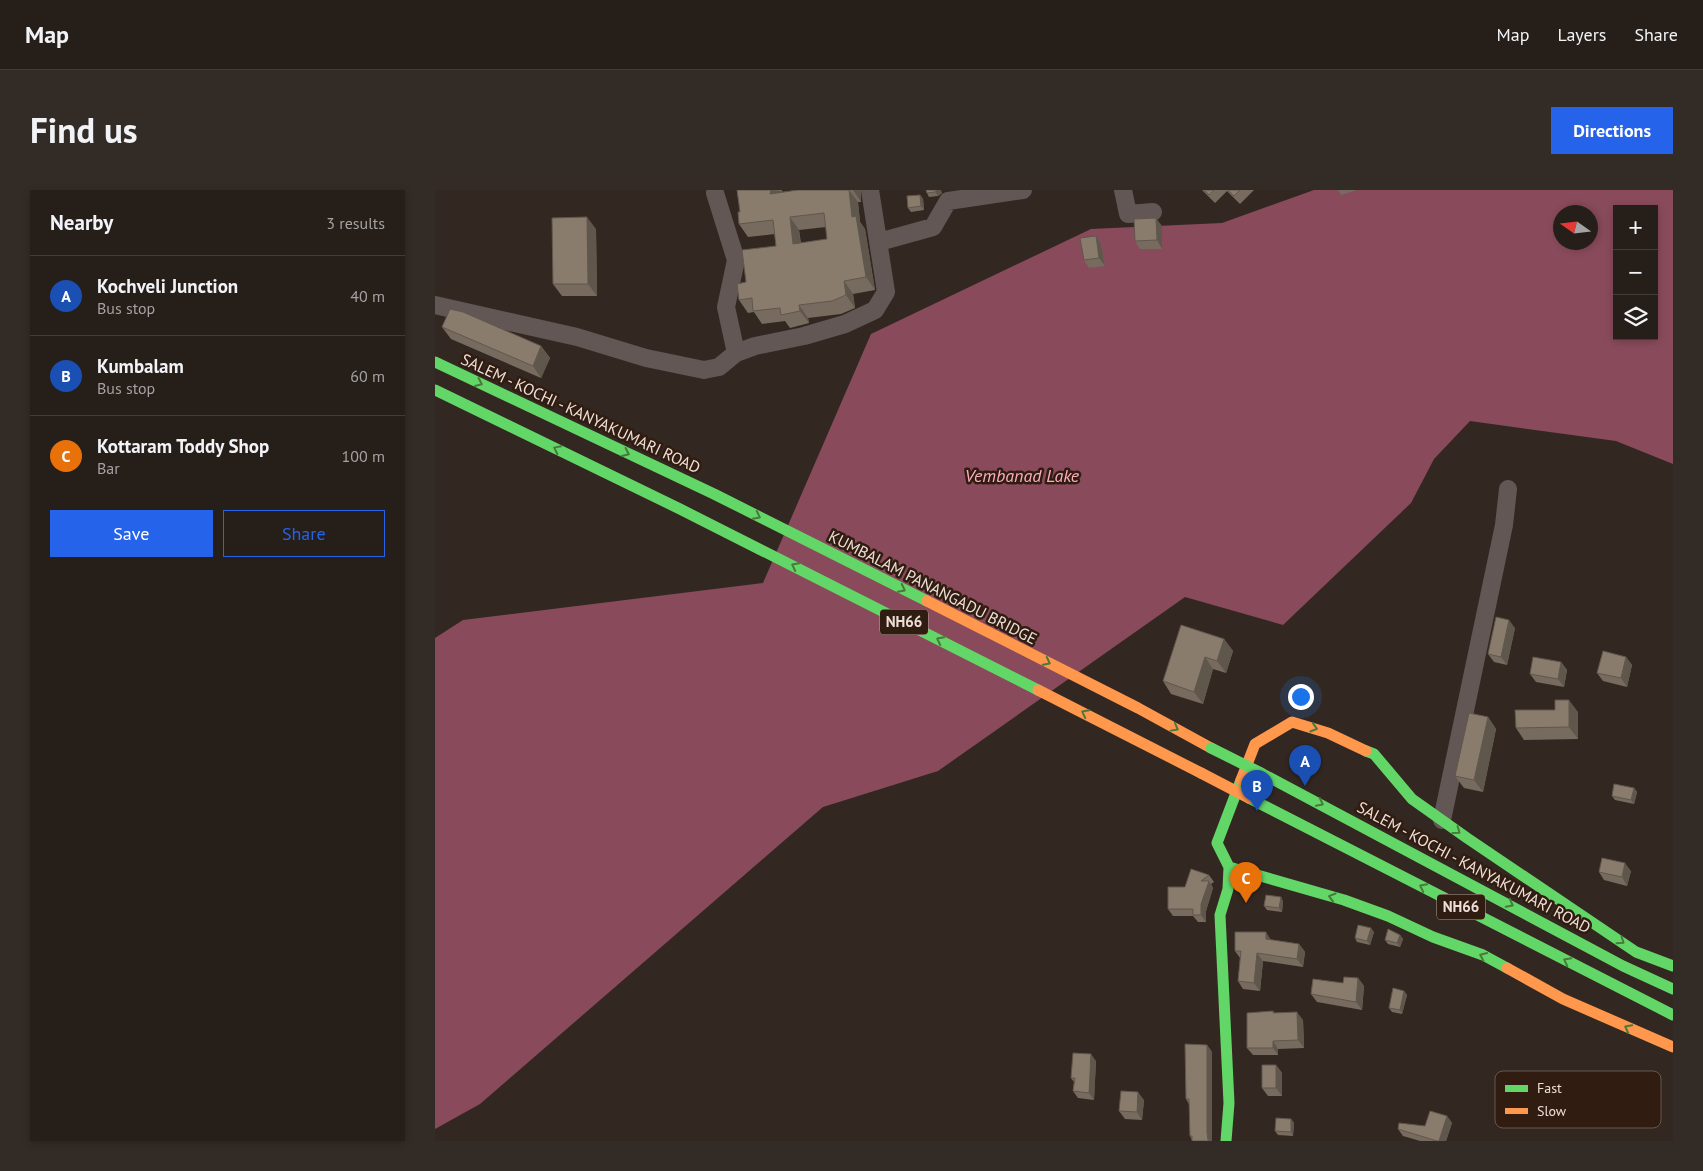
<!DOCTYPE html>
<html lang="en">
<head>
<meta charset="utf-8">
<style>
  :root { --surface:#261e19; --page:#322b26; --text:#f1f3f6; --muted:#a4a2a2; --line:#423c38; --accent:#2563eb }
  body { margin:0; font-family:"PT Sans",sans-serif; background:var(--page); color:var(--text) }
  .controls { position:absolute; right:15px; top:15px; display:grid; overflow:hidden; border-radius:0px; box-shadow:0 2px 8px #0003 }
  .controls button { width:45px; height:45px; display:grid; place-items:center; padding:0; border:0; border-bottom:1px solid var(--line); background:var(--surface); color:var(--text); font:25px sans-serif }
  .compass { position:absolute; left:1118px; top:15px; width:45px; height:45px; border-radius:50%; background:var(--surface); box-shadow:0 2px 8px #0003; rotate:284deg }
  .you { position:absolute; left:865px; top:506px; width:18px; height:18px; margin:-12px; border:4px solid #fff; border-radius:50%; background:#1a73e8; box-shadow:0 0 0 8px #1a73e833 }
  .badge { display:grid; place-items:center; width:32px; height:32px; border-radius:50%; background:var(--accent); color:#fff; font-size:16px; font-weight:700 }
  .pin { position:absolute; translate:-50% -41px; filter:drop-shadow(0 1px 2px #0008) }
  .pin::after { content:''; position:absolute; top:26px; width:18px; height:15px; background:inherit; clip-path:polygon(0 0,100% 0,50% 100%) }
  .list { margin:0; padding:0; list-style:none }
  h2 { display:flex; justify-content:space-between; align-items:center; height:65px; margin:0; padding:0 20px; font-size:21px }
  h2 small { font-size:16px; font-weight:400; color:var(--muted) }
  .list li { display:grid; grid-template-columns:32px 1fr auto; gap:15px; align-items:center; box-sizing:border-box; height:80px; padding:0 20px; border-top:1px solid var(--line) }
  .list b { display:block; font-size:19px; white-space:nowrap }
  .list p { margin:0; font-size:16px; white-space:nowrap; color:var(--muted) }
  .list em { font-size:16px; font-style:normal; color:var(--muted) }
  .actions { display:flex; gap:10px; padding:15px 20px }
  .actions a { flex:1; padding:11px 0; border:1px solid var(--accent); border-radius:0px; text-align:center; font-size:18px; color:var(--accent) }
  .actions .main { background:var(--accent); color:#fff }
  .icon { flex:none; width:28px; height:28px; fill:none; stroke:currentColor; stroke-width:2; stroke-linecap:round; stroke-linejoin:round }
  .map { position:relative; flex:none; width:1238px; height:951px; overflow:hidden; border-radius:0px }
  header { display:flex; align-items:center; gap:30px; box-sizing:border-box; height:70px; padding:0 25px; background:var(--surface); border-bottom:1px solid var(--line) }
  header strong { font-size:24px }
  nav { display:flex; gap:28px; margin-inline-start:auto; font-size:18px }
  .intro { display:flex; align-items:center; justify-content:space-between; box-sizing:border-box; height:120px; padding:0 30px }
  h1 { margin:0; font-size:35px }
  .button { padding:12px 22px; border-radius:0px; background:var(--accent); color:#fff; font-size:18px; font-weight:700 }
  main { display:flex; gap:30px; padding:0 30px }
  aside { flex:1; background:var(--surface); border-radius:0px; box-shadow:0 2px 8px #0003 }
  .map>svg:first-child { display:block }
  .water { fill:#894b5b; fill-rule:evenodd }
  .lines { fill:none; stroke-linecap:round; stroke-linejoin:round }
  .street { stroke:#625755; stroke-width:18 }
  .fast { stroke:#63d668; stroke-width:11 }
  .slow { stroke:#ff974d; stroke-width:11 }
  .fast-bridge { stroke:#63d668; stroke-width:11 }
  .slow-bridge { stroke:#ff974d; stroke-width:11 }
  .wall { fill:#766b5e; fill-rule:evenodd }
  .shaded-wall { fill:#60574c }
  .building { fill:#897c6d; stroke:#60574c; fill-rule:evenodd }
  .oneway { stroke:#4a793c }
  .labels { text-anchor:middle; stroke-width:5; stroke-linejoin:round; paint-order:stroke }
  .shield { fill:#301c10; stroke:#b4a49b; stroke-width:1 }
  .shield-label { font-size:15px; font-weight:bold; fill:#eddfd7 }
  .street-label { font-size:16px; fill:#eddfd7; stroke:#301c10 }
  .water-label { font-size:18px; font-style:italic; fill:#fdadc0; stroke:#301c10 }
  .key { fill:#301c10; stroke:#69564c; stroke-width:1 }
  .key-label { font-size:14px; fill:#eddfd7 }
</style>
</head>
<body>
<header>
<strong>Map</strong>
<nav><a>Map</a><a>Layers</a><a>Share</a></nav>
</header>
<div class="intro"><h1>Find us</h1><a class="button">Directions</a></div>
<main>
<aside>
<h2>Nearby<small>3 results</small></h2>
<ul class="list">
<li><span class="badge" style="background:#1a4fb4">A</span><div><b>Kochveli Junction</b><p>Bus stop</p></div><em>40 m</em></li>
<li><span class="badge" style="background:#1a4fb4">B</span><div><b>Kumbalam</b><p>Bus stop</p></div><em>60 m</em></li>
<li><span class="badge" style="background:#e8710a">C</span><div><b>Kottaram Toddy Shop</b><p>Bar</p></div><em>100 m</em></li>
</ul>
<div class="actions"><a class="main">Save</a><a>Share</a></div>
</aside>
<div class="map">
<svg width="1238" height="951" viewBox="0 0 1238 951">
  <rect width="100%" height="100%" fill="#332821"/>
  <path class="water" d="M879,0H1238V274L1181,251L1035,231L999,269L976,313L848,435L750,407L503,581L388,617L45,914L0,939V448L28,430L328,393L436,144L656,39L787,33ZM1182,19H1219V146H1182ZM1126,22H1156V52H1126Z"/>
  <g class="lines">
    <path class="street" d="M688,0L693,24L718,22
      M280,3L301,70L291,117L301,163
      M444,52L498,37L513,11L588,0
      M0,115L142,147L211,168L269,180L284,177L301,163L320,156L369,146L410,134L440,120L451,102L435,0
      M1007,630L1069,335L1073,299"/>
    <path class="fast" d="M0,172L279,304L492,411
      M0,200L245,319L603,500
      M931,561L939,564L977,609L1032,648L1201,762L1238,776
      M826,583L1188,776L1238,799
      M806,590L782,653L794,677L909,710L953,726L998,747L1048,765L1072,778
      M814,608L1238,825
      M791,951L794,913L785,725L793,699L794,677"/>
    <path class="slow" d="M492,411L703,518L776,558
      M603,500L766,583
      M806,590L820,554L857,532L893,543L931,561
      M1072,778L1128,809L1238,857"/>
    <path class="fast-bridge" d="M776,558L826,583"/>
    <path class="slow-bridge" d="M766,583L814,608"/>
  </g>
  <path class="wall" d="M302,0H347V2L363,0H426V12H423L425,32L430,39L440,100L418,104L420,118L406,124L373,128L374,133L355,138L350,131L327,134L319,122L313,123L304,110L311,92L341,56L340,44L313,47L304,34L305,22L302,1ZM391,37L392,49L366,53L364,40Z
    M491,0L507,3L503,6L494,7L492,3Z
    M767,0H819L805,14L792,1L780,13Z
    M903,0H922L906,5Z
    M485,5L488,9L489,20L476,22L473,18Z
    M727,36V59H705L700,51Z
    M161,39L162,106H127L118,94Z
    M661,46L666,54L670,76L654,78L649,70Z
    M7,137L106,156L115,168L106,188L16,149Z
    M1080,438L1072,475L1059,472L1053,464Z
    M789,449L798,461L791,483L778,479L768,514L736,504L728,491Z
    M1191,467L1197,475L1192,497L1168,491L1162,483Z
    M1126,472L1132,480L1129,497L1101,492L1095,484Z
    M1143,522V549L1089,550L1081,538Z
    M1053,527L1061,539L1048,602L1029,598L1020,586Z
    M1199,598L1202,602L1199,614L1180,610L1177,606Z
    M1196,681L1192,696L1169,690L1164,682Z
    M774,685L779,692L776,694L778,698L771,721V732H763L758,726H738L733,719L750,697Z
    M848,711L847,722L832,720L829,716Z
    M939,742L935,755L922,752L920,748Z
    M965,745L968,749L965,757L953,754L950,750Z
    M836,750L864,754L870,762L868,777L828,771L825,801L808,799L803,791L805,768L800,761Z
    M923,788L929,796L927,820L882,812L876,804Z
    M969,801L972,805L967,824L957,822L954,818Z
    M838,821L840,823L868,830L869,858L843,859V865H818L812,858Z
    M772,855L777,862V951L757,950L755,946L754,914L751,909Z
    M661,871L659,910L643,908L638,901L639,892L636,888Z
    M841,875L847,883V906H833L827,898Z
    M709,910L707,930L690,929L684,921Z
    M1012,926L1017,933L1011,951H985L968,946L963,939L990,936Z
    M856,929L859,933L858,946L843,945L840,941Z"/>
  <path class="shaded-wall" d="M336,0L348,1L344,17L335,4Z
    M414,0L423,12L425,32L430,39L440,100L431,87L417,27Z
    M418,0H426V12Z
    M502,0H506L507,3L503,6L500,2Z
    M485,5L488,9L489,20L486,16Z
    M152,27L161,39L162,106L153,94Z
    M355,27L364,40L367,67L358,54Z
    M721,28L727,36V59L722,50Z
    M661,46L666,54L670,76L664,68Z
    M409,91L418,104L420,118L411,105Z
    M364,115L373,128L374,133L365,121Z
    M106,156L115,168L106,188L98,176Z
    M1074,430L1080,438L1072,475L1066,467Z
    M789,449L798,461L791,483L782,471Z
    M770,467L778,479L768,514L759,502Z
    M1191,467L1197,475L1192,497L1186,488Z
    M1126,472L1132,480L1129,497L1123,489Z
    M1134,510L1143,522V549L1134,537Z
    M1053,527L1061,539L1048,602L1039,590Z
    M1199,598L1202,602L1199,614L1196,610Z
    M1190,673L1196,681L1192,696L1187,687Z
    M774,691L778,698L771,721V732L766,725V714Z
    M846,707L848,711L847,722L844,718Z
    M936,738L939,742L935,755L932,751Z
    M831,742L836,750L831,749Z
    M965,745L968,749L965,757L962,753Z
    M864,754L870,762L868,777L862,769Z
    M822,763L828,771L825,801L819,793Z
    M923,788L929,796L927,820L921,812Z
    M969,801L972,805L967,824L965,820Z
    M862,822L868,830L869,858L863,850Z
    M838,851L843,859V865L838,858Z
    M772,855L777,862V951H774L772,943Z
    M656,864L661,871L659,910L654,903Z
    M841,875L847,883V906L841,898Z
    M703,902L709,910L707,930L702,922Z
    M1012,926L1017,933L1011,951H1004Z
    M856,929L859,933L858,946L856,942Z"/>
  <path class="building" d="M302,0H336L335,4L363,0H414L417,27L421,26L431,87L409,91L411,105L397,111L364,115L365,121L346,125L345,118L318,121L317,108L304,110L302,94L311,92L307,60L341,56L338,30L304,34L303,22H305ZM389,23L392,49L358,54L355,27Z
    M491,0H502L500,2L492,3Z
    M769,0H779L774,5Z
    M793,0H805L799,6Z
    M485,5L486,16L473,18L472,6Z
    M152,27L153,94H118L117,28Z
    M721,28L722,50L700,51L699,29Z
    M661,46L664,68L649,70L645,48Z
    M15,119L28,122L106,156L98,176L7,137Z
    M1061,427L1074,430L1066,467L1053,464Z
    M746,435L789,449L782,471L770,467L759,502L728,491Z
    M1168,461L1191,467L1186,488L1162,483Z
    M1098,467L1126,472L1123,489L1095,484Z
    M1120,510H1134V537L1081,538L1080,520H1120Z
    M1034,523L1053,527L1039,590L1020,586Z
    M1179,594L1199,598L1196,610L1177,606Z
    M1167,668L1190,673L1187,687L1164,682Z
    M756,679L774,685L766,691H774L766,714V725H758V719H733V697H750Z
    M831,705L846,707L844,718L829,716Z
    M923,735L936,738L932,751L920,748Z
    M953,739L965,745L962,753L950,750Z
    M800,742H831V749L864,754L862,769L822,763L819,793L803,791L806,761H800Z
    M909,787L923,788L921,812L876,804L878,789L908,793Z
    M958,798L969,801L965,820L954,818Z
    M838,821V823L862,822L863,850L838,851V858H812V823Z
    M750,854L772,855V943L773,950L774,951H757V946H755L754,909H751Z
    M638,863L656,864L654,903L638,901L640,888H636Z
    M827,875H841V898H827Z
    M686,901L703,902L702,922L684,921Z
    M995,921L1012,926L1004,951H1002L963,939L964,933L990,936Z
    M841,928L856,929V942L840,941Z"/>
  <defs><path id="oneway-chevron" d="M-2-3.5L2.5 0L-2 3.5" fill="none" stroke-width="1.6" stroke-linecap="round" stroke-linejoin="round" transform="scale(1.25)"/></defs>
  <g class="oneway">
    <use href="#oneway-chevron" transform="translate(44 193) rotate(25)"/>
    <use href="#oneway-chevron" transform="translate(122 259) rotate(-154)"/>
    <use href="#oneway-chevron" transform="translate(191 263) rotate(25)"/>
    <use href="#oneway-chevron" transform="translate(322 326) rotate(27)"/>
    <use href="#oneway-chevron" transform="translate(360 376) rotate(-153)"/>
    <use href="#oneway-chevron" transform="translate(467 399) rotate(27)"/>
    <use href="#oneway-chevron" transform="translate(505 450) rotate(-153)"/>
    <use href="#oneway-chevron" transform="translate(612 472) rotate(27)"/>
    <use href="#oneway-chevron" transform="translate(650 523) rotate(-153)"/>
    <use href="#oneway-chevron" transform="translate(740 538) rotate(29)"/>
    <use href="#oneway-chevron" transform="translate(879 538) rotate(17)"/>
    <use href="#oneway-chevron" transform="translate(885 613) rotate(27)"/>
    <use href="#oneway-chevron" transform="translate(1022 641) rotate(36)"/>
    <use href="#oneway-chevron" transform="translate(988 697) rotate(-153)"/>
    <use href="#oneway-chevron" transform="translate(897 707) rotate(-164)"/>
    <use href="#oneway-chevron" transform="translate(1075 714) rotate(28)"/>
    <use href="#oneway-chevron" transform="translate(1186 751) rotate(34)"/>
    <use href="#oneway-chevron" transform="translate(1048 766) rotate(-155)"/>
    <use href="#oneway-chevron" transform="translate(1132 771) rotate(-153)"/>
    <use href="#oneway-chevron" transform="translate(1193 838) rotate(-153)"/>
  </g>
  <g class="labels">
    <g class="shield">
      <rect x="445" y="419.5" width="48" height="25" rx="4"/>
      <rect x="1002" y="704.5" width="48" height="25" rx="4"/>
    </g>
    <g class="shield-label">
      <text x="469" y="437">NH66</text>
      <text x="1026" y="722">NH66</text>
    </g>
    <g class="street-label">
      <text transform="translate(146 223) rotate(25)" y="6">SALEM - KOCHI - KANYAKUMARI ROAD</text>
      <text transform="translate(498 397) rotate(27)" y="6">KUMBALAM PANANGADU BRIDGE</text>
      <text transform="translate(1039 677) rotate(28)" y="6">SALEM - KOCHI - KANYAKUMARI ROAD</text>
    </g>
    <g class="water-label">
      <text x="587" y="292">Vembanad Lake</text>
    </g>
  </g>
  <rect x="1060" y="881" width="166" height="57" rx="8" class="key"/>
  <rect x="1070" y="895" width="23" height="7" fill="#63d668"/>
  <rect x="1070" y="918" width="23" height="6" fill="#ff974d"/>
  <g class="key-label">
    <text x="1102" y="903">Fast</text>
    <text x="1102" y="926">Slow</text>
  </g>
</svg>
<div class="controls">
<button>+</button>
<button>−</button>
<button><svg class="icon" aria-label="layers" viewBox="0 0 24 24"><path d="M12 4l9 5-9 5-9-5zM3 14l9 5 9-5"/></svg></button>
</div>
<svg class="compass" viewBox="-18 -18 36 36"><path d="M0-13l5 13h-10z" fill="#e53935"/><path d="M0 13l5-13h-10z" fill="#a4a2a2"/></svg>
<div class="you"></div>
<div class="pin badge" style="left:870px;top:596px;background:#1a4fb4">A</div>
<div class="pin badge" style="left:822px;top:621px;background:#1a4fb4">B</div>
<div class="pin badge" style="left:811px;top:713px;background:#e8710a">C</div>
</div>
</main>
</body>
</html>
